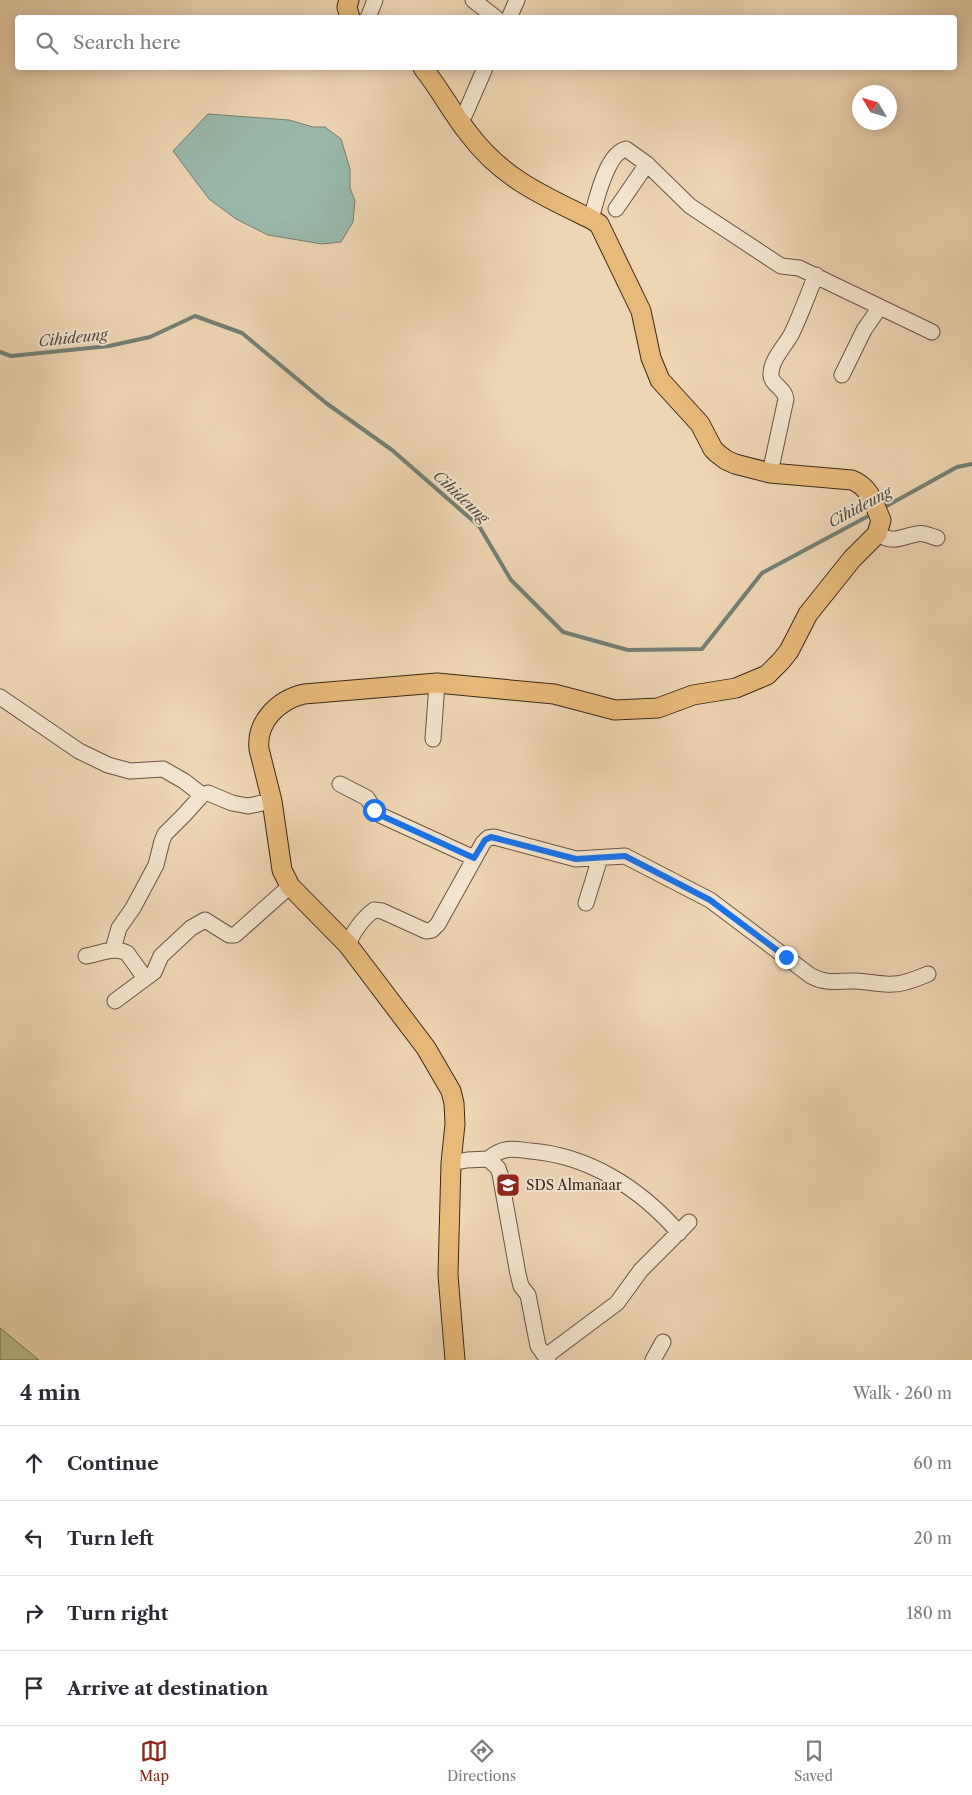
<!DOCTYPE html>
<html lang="en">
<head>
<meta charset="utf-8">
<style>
  :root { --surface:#fff; --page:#f7f7f7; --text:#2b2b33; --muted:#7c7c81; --line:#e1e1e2; --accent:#8f2418 }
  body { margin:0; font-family:"Libre Caslon Text",serif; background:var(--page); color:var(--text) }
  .compass { position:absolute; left:852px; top:85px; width:45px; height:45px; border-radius:50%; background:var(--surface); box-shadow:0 2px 12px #0003; rotate:308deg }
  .stop { position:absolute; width:15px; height:15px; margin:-11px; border:4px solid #1a73e8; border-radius:50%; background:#fff }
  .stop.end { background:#1a73e8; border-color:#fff; box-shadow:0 1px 5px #0008 }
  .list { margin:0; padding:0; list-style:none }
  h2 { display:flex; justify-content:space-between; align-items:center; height:65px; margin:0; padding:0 20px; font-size:21px }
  h2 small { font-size:16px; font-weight:400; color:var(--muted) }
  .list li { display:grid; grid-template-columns:32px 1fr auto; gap:15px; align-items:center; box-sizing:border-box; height:75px; padding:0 20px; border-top:1px solid var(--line) }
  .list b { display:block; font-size:19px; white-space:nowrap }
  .list em { font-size:16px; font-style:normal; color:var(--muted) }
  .icon { flex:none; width:28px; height:28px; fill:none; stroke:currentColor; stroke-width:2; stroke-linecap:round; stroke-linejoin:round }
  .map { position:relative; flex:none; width:972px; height:1360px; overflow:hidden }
  .search { position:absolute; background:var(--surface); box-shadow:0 2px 12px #0003; left:15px; right:15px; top:15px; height:55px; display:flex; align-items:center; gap:12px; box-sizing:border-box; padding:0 18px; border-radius:5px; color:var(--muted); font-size:19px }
  .sheet { height:365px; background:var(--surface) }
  nav { display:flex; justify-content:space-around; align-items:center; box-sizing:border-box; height:70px; border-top:1px solid var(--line); background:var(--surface); font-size:14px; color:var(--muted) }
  nav a { display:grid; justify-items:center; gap:2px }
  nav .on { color:var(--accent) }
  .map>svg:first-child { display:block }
  .green { fill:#babd8c; stroke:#7b7255 }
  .water { fill:#99b9ab; stroke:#747f73 }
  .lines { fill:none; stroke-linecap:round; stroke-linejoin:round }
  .stream { stroke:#747f73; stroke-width:4 }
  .minor-casing { stroke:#685343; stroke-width:17 }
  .major-casing { stroke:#3c281e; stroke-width:21 }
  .minor { stroke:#f4e4ce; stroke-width:15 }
  .major { stroke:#e7ba7a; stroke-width:19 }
  .route { stroke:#1a73e8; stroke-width:6 }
  .labels { text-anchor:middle; stroke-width:4; stroke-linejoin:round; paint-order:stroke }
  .poi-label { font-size:14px; fill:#3c281e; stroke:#f4e4ce; text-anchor:start }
  .water-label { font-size:15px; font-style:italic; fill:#534c41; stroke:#f4e4ce }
</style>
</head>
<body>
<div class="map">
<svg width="972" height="1360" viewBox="0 0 972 1360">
  <rect width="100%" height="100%" fill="#eed5b3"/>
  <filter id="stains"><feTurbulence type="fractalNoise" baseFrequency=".004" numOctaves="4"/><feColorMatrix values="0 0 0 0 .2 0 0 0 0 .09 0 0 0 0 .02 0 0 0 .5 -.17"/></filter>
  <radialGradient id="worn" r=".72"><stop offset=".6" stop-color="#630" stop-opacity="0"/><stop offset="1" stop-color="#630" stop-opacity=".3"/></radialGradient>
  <path class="green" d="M0,1328L39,1360H0Z"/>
  <path class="water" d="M208,114L289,120L313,127H325L341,139L350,169V188L355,201L353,222L341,242L322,244L268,235L236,219L209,199L173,151Z"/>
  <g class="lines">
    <path class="stream" d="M0,352L11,356L109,346L150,337L195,316L242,333L326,403L392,450L479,526L511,580L563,632L628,650L702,649L762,573L872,514
      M883,508L957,467L972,464"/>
    <g class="minor-casing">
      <path id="minor" d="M473,0L496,18
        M368,18L375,0
        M509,18L517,0
        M453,113L463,115L465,114L485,68
        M616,209L647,164
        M591,219C596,202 606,153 626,149L647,164L690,206L781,266L799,268L932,332
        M842,375L864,330L880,307
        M770,473L786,399C785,388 770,384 771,374C771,359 786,345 792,333C801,314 808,294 816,275
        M877,534C896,544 899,537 917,534C923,532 930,536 937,538
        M0,697L79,751L108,765L130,771L163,769L184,781L202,795
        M433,739L437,683
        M340,784L367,798L376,812L380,815L474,858
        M586,903L600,858
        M348,945C352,933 363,918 374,910L382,911L426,931L432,930L438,924L483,843L488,838L494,837L576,859L625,856L710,900L811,976C828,985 838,980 856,981C873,982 890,987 906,982C913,980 921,977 928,974
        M113,949L119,928L133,908L156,865L162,841L165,834L185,814L202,795L208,793L232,803L248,806L272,801
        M86,956C99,954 115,946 127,953L145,978
        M115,1001L154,972L161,956L191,928L205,920L229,935H235L290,886
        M488,1159C504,1146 513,1149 531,1151C590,1156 641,1189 679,1233
        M451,1163L467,1160L488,1159L498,1168L500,1174L518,1274L521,1286L528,1295L538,1346L548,1360
        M546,1356L617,1303L641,1270L689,1222
        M653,1360L663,1342"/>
    </g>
    <g class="major-casing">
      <path id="major" d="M349,0L347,7L350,18
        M423,68C440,89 452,113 469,134C502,178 543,196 591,219L599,224L641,311L651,358L660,380L700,424L713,449L717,453L726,460L735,464L770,473L852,480C870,487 874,504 881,520L877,534L852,559L808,614L789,651L781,661L767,675L736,688L693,695L658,708L615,710L554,694L437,683L304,694C278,700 256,722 259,749L272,801L282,870L290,886L348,945L426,1048L451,1091L454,1103L455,1124L451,1163L448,1275L455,1360"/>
    </g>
    <use href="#minor" class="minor"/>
    <use href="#major" class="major"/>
  </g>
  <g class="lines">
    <path class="route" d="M374,810L380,815L474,858L485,840L491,837L576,859L625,856L710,900L786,957"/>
  </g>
  <defs>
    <g id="school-square" transform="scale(1.25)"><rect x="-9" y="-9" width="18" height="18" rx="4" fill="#8f2418" stroke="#f4e4ce"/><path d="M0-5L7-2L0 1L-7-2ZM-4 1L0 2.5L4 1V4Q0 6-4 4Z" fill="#fff"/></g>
  </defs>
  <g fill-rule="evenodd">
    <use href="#school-square" x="508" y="1185"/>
  </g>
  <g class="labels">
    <g class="poi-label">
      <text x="526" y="1190">SDS Almanaar</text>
    </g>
    <g class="water-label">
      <text transform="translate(73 338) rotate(-6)" y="5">Cihideung</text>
      <text transform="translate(461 497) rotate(43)" y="5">Cihideung</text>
      <text transform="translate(860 507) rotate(-28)" y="5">Cihideung</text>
    </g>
  </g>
  <rect width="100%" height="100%" filter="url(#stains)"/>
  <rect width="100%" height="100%" fill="url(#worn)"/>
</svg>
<svg class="compass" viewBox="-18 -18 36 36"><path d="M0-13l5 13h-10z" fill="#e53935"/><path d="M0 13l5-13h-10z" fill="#7c7c81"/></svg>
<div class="stop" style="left:374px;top:810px"></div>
<div class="stop end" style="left:786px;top:957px"></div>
<div class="search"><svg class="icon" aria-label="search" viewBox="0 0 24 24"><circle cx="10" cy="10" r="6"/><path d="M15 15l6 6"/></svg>Search here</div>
</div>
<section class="sheet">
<h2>4 min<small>Walk · 260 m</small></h2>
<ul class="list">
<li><svg class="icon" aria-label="ahead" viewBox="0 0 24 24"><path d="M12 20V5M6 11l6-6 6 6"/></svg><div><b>Continue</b></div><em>60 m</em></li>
<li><svg class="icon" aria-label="left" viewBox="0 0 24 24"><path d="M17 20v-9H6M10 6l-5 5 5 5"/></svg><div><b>Turn left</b></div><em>20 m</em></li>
<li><svg class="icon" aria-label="right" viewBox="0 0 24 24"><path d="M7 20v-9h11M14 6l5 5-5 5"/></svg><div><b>Turn right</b></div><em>180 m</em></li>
<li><svg class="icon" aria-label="arrive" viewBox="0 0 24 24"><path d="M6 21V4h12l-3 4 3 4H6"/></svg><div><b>Arrive at destination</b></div></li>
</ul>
</section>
<nav>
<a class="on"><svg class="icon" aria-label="map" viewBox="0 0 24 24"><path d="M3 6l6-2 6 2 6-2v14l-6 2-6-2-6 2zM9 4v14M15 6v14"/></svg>Map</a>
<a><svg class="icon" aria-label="directions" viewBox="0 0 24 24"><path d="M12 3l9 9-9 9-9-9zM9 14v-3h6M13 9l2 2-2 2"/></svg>Directions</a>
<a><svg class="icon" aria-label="saved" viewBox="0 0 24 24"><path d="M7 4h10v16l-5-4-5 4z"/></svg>Saved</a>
</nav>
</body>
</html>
